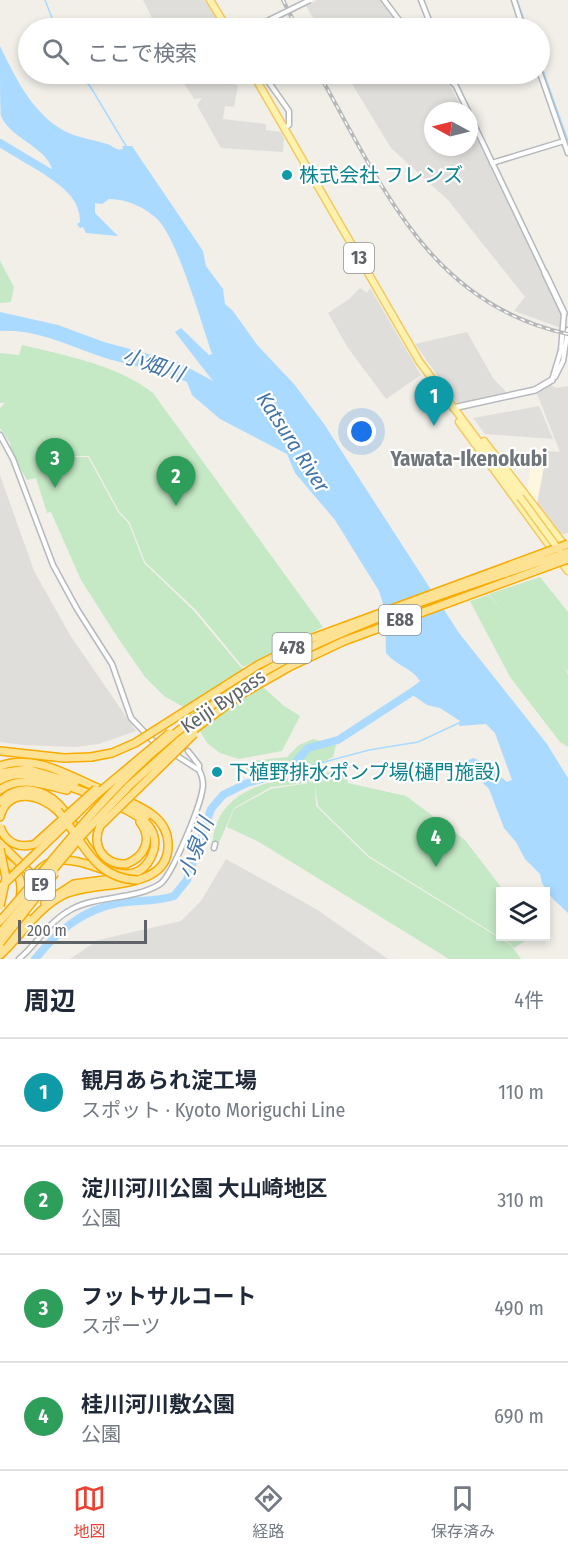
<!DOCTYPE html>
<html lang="ja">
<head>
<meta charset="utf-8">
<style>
  :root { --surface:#fff; --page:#f6f6f7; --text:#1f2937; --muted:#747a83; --line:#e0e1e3; --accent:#ea4335 }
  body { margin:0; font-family:"Fira Sans Condensed","Noto Sans JP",sans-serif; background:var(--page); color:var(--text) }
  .controls { position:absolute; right:18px; bottom:18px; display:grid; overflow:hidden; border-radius:0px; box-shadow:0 3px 9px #0003 }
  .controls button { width:54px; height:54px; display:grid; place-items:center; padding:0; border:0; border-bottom:2px solid var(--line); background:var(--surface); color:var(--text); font:30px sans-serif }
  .compass { position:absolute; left:424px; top:102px; width:54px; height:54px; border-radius:50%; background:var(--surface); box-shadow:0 3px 9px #0003; rotate:277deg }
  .scale { position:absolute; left:18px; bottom:15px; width:129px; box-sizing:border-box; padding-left:6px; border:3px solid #5f6368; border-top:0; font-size:16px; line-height:21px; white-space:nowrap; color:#5f6368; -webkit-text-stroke:4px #fff; paint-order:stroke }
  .you { position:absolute; left:362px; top:432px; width:21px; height:21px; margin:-15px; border:4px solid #fff; border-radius:50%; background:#1a73e8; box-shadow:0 0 0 9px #1a73e833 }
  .badge { display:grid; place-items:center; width:39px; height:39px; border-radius:50%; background:var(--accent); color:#fff; font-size:20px; font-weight:700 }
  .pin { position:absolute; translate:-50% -50px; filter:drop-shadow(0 2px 3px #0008) }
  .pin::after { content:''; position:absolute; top:32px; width:21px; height:18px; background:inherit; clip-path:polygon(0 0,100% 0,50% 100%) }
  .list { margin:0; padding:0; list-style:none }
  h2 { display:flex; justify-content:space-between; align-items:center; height:78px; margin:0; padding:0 24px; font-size:26px }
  h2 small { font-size:20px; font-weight:400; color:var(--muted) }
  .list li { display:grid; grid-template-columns:39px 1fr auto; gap:18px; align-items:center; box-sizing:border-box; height:108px; padding:0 24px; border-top:2px solid var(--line) }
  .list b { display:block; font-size:22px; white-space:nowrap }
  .list p { margin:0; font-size:20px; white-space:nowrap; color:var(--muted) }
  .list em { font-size:20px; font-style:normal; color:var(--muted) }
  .icon { flex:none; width:33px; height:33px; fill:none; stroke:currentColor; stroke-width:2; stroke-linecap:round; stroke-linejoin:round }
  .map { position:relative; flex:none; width:568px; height:959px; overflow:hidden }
  .search { position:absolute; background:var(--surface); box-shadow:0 3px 9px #0003; left:18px; right:18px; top:18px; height:66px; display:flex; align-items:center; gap:15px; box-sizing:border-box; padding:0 21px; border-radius:33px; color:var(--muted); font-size:22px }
  .sheet { height:510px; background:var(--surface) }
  nav { display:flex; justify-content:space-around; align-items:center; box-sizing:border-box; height:84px; border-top:2px solid var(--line); background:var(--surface); font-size:16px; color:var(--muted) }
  nav a { display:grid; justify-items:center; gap:3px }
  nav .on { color:var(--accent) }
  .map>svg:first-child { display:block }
  .commercial { fill:#fef7e0 }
  .industrial { fill:#e0deda }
  .green { fill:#c5e8c5 }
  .water { fill:#aadaff }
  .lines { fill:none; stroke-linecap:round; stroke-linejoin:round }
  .stream { stroke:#aadaff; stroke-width:1.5 }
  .river { stroke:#aadaff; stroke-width:8 }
  .street-casing { stroke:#b5b8bc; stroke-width:7 }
  .secondary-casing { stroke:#b6babf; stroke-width:8 }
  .primary-casing { stroke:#f2c960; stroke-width:9 }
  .highway-casing { stroke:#f9ab00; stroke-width:10 }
  .street { stroke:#fff; stroke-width:4 }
  .secondary { stroke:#fff; stroke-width:5 }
  .primary { stroke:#fff2af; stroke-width:6 }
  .highway { stroke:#fde293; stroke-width:7 }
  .rail-casing { stroke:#b6b7b8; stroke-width:4 }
  .rail { stroke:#fff; stroke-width:1.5; stroke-dasharray:4.5; stroke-linecap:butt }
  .street-bridge-casing { stroke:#b5b8bc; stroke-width:7; stroke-linecap:butt }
  .primary-bridge-casing { stroke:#f2c960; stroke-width:9; stroke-linecap:butt }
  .highway-bridge-casing { stroke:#f9ab00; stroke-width:10; stroke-linecap:butt }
  .street-bridge { stroke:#fff; stroke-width:4 }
  .primary-bridge { stroke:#fff2af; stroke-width:6 }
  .highway-bridge { stroke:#fde293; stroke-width:7 }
  .culture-dot { fill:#0f9aa8; stroke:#fff; stroke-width:2 }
  .labels { text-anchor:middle; stroke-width:4.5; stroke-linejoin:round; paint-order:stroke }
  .shield { fill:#fff; stroke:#8f9295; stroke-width:1.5 }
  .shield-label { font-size:18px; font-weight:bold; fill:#5f6368 }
  .culture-label { font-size:20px; fill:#0d838f; stroke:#fff; text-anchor:start }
  .street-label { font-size:20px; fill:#5f6368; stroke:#fff }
  .water-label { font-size:21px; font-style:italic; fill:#4174aa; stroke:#fff }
  .neighbourhood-label { font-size:21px; font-weight:bold; fill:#70757a; stroke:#fff }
</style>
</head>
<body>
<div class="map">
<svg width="568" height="959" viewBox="0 0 568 959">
  <rect width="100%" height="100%" fill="#f1efe8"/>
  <path class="commercial" d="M533,449L547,451L537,504L527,491Z"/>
  <path class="industrial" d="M143,0H205L222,28H157Z
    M317,0H381L402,28H319L306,6Z
    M178,74H235L230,84L238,85L234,107L225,106L223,119L266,124V130L281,132L284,139L283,152L221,148L197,105L202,98L194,99Z
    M346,74H440L450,85L463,111H433V147H469V123L560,311L561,328L514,311L525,297L448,200L391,148Z
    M360,288L367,293L370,288L421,375L386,399L348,348L328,313L349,299Z
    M467,332L493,378L507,393L457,403L415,344Z
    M551,385L556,388L568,386V533L564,534L558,533L537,504L547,451L560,452L536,391Z
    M539,406L553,439L485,434L473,418Z
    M0,475L34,571L70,635L136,731L99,744L75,747L23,745L0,742Z
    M226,859L316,909L388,959H70L98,940L181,921L201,901Z"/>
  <path class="green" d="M0,261L14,287L11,302L0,303Z
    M22,345C67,356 115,364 153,393L323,627L243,667L196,610L145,562L130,523L119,511L89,456H75L71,459L76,457H88L118,512L129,524L144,563L194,611L239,665L284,706L300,716L282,751L239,759L220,753L207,743L187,709L164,696L145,677L116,635L81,580L51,512L47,513L36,478L27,480L9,448L11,444L0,428V408L5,403H0V353L19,355Z
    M540,577L568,612V672L563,666L568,674V747L560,742L510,677L470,601L489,595L505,615L489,594Z
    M313,739L336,745L333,757L320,763L249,776L243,773L252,761L287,757L299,745Z
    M338,771L346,774L348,783L406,796L465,840L504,891H500V936L531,937L514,948L511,944L369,856L318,806L315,785L316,806L368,857L511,945L521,959H449L259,842L227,827L234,809L271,789L315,782L271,787L234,808L218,845L212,847C216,779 287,779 338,771Z"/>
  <path class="water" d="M0,46C16,79 35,119 71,134C83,139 96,140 107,144C114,146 115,151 123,149L122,146H132L203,251L206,266L223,289L225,304L233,311L258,346L294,384L324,424L459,633L547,744L568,778V913L552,898L542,883L540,874L525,859L516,842L504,828L489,789L465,766L469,760L473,758L483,762L507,782L512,780L495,733L486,724L459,726L460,721L440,708L427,705L414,696H409L406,692L420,681C412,668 395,665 386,653L385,610L379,591L335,520L295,473L287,454L220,419L192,395L187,382C163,372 141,367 116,361C77,351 41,328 0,331V312L58,325L104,342L178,362L213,381L175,332L181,328L209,355L212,354C202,324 178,242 159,221C147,208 127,199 109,199L102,204L95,203V213L118,236L86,233L83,227L80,228L77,224L80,222C80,199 63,187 45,175L52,169C45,146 11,139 1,116C0,106 0,59 0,46Z"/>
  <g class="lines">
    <path class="stream" d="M45,0L56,28
      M517,0L527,28
      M540,62L568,141
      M76,74L90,86L126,146
      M287,772L369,750L418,742L461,722"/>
    <path class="river" d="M0,143L57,177
      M35,959C58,931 82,910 118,903C137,900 156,902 174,896L187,880L211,809L223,795L247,783L287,772L308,748L338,740L415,690"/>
    <g class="street-casing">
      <path id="street" d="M384,0L405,28
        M421,0L432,28
        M514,0L523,28
        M540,73L568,153
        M263,74L289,111V125L285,128
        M444,74L454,84
        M450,74L468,111
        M469,114L545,273
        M492,163L564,141
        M555,377L563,361L568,330
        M552,380L561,350L564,313
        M0,435L13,459L53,565L77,609L112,664L131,718L152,740L199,770C203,777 204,784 202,792C199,808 172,876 160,884C135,900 99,895 72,909C49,921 38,943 19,959
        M188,751L199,765V770
        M214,848L215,844"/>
    </g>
    <g class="secondary-casing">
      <path id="secondary" d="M545,273L564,313
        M453,408L535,390L552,380"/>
    </g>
    <g class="primary-casing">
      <path id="primary" d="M210,0L227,28
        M253,74L419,361L520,497
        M459,422L568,571
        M484,441L566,547"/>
    </g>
    <g class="highway-casing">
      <path id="highway" d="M0,751L64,758L91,757
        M0,766C34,753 69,776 100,789
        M0,773L27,769L75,783
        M0,780C8,775 17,774 26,775C49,777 135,808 148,825C155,833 157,845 152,855C128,911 59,818 29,886
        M0,790C20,775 44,785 67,790
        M94,791L146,817
        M0,802C8,793 18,789 30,790C66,794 74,833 94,856
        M0,817C8,787 40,794 58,811
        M0,843L31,874
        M1,859C17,868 24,879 20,899
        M126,864C145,857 153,839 140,822
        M45,903L74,884L120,878
        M0,948L28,919
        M0,955C21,936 37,908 63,895C94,879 171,894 168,843C167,817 141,807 121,798"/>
    </g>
    <use href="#street" class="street"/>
    <use href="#secondary" class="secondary"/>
    <use href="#primary" class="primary"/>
    <use href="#highway" class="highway"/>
    <g class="rail-casing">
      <path id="rail" d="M283,0L297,28
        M319,74C382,185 429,304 568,334"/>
    </g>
    <use href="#rail" class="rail"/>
    <g class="street-bridge-casing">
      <path id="street-bridge" d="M253,28L310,0"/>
    </g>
    <g class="primary-bridge-casing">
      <path id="primary-bridge" d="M520,497L559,550"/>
    </g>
    <g class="highway-bridge-casing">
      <path id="highway-bridge" d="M91,757L112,753L135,743L258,665L310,639L568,544
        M58,811C83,840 93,879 138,880
        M0,827C6,843 19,849 35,844L96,789
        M0,849L6,878L0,906
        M126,864C104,865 91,846 100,826L194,734
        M0,888L97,794L170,733
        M0,921C50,865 94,805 150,755C191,718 238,685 287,659C372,614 477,584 568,552
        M0,933L83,834L129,786L180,740L240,695L291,666L344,641L568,559
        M0,943L55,873"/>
    </g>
    <use href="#street-bridge" class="street-bridge"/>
    <use href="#primary-bridge" class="primary-bridge"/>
    <use href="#highway-bridge" class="highway-bridge"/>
  </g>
  <g class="culture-dot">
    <circle cx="287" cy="175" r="6"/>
    <circle cx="217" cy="772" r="6"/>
  </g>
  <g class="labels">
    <g class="shield">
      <rect x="344" y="243" width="30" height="30" rx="4.5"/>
      <rect x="379" y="605" width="42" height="30" rx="4.5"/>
      <rect x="272.5" y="633" width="39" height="30" rx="4.5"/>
      <rect x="25" y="870" width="30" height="30" rx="4.5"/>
    </g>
    <g class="shield-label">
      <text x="359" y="264">13</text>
      <text x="400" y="626">E88</text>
      <text x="292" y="654">478</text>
      <text x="40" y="891">E9</text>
    </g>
    <g class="culture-label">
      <text x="299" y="182">株式会社 フレンズ</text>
      <text x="229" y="779">下植野排水ポンプ場(樋門施設)</text>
    </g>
    <g class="street-label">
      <text transform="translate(223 701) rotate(-34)" y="7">Keiji Bypass</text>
    </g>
    <g class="water-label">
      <text transform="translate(153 365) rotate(19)" y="7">小畑川</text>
      <text transform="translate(293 442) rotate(57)" y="7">Katsura River</text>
      <text transform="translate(196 848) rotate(-69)" y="7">小泉川</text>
    </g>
    <g class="neighbourhood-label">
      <text x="469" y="466">Yawata-Ikenokubi</text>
    </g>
  </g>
</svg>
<div class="controls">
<button><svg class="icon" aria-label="layers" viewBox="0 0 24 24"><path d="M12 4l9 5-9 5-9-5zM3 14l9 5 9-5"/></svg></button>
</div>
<svg class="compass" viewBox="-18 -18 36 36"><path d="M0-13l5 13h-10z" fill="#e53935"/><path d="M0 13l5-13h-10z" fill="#747a83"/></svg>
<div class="scale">200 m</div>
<div class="you"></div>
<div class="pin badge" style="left:434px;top:426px;background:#0f9aa8">1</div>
<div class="pin badge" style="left:176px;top:506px;background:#2e9e5b">2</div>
<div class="pin badge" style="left:55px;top:488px;background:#2e9e5b">3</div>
<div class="pin badge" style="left:436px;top:867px;background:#2e9e5b">4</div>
<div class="search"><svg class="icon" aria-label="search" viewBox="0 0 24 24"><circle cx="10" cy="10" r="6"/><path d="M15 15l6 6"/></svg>ここで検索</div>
</div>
<section class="sheet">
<h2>周辺<small>4件</small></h2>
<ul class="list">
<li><span class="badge" style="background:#0f9aa8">1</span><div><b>観月あられ淀工場</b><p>スポット · Kyoto Moriguchi Line</p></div><em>110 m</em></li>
<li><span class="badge" style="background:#2e9e5b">2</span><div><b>淀川河川公園 大山崎地区</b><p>公園</p></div><em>310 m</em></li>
<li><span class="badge" style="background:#2e9e5b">3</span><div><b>フットサルコート</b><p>スポーツ</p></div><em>490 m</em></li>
<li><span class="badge" style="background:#2e9e5b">4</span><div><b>桂川河川敷公園</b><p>公園</p></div><em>690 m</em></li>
</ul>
</section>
<nav>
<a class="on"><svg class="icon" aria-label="map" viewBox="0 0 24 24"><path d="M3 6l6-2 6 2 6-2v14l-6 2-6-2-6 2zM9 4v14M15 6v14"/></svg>地図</a>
<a><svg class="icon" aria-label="directions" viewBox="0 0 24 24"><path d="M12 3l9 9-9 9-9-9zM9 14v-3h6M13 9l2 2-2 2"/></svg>経路</a>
<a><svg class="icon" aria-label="saved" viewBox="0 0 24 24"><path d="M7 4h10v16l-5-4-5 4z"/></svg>保存済み</a>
</nav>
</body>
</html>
